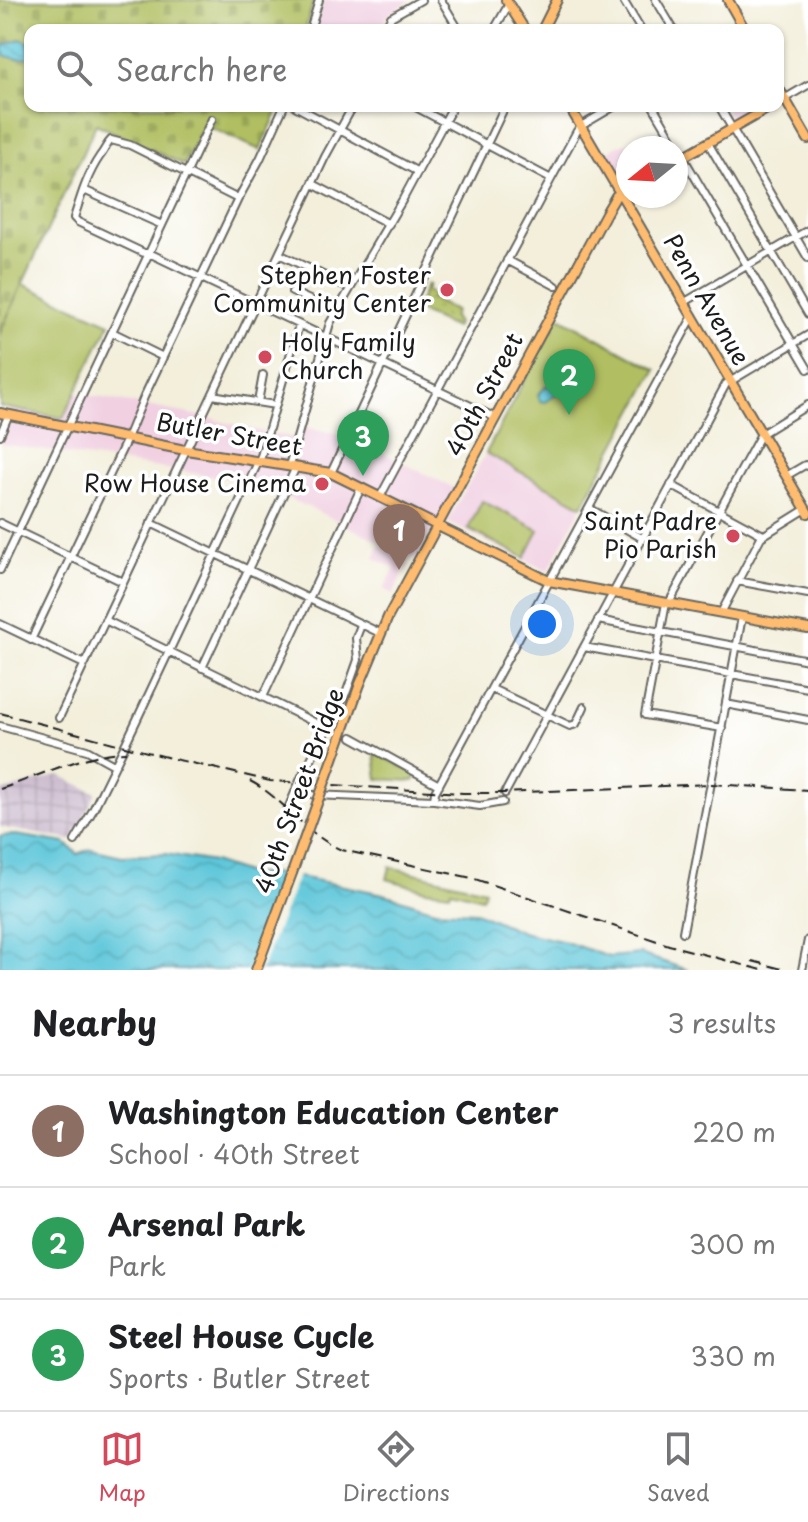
<!DOCTYPE html>
<html lang="en">
<head>
<meta charset="utf-8">
<style>
  :root { --surface:#fff; --page:#f2f2f2; --text:#202124; --muted:#757577; --line:#e0e0e0; --accent:#d1495b }
  body { margin:0; font-family:"Playpen Sans",sans-serif; background:var(--page); color:var(--text) }
  .compass { position:absolute; left:616px; top:136px; width:72px; height:72px; border-radius:50%; background:var(--surface); box-shadow:0 2px 6px #0004; rotate:252deg }
  .you { position:absolute; left:542px; top:624px; width:28px; height:28px; margin:-20px; border:6px solid #fff; border-radius:50%; background:#1a73e8; box-shadow:0 0 0 12px #1a73e833 }
  .badge { display:grid; place-items:center; width:52px; height:52px; border-radius:50%; background:var(--accent); color:#fff; font-size:26px; font-weight:700 }
  .pin { position:absolute; translate:-50% -66px; filter:drop-shadow(0 2px 4px #0008) }
  .pin::after { content:''; position:absolute; top:42px; width:28px; height:24px; background:inherit; clip-path:polygon(0 0,100% 0,50% 100%) }
  .list { margin:0; padding:0; list-style:none }
  h2 { display:flex; justify-content:space-between; align-items:center; height:104px; margin:0; padding:0 32px; font-size:34px }
  h2 small { font-size:26px; font-weight:400; color:var(--muted) }
  .list li { display:grid; grid-template-columns:52px 1fr auto; gap:24px; align-items:center; box-sizing:border-box; height:112px; padding:0 32px; border-top:2px solid var(--line) }
  .list b { display:block; font-size:30px; white-space:nowrap }
  .list p { margin:0; font-size:26px; white-space:nowrap; color:var(--muted) }
  .list em { font-size:26px; font-style:normal; color:var(--muted) }
  .icon { flex:none; width:44px; height:44px; fill:none; stroke:currentColor; stroke-width:2; stroke-linecap:round; stroke-linejoin:round }
  .map { position:relative; flex:none; width:808px; height:970px; overflow:hidden }
  .search { position:absolute; background:var(--surface); box-shadow:0 2px 6px #0004; left:24px; right:24px; top:24px; height:88px; display:flex; align-items:center; gap:20px; box-sizing:border-box; padding:0 28px; border-radius:16px; color:var(--muted); font-size:30px }
  .sheet { height:440px; background:var(--surface) }
  nav { display:flex; justify-content:space-around; align-items:center; box-sizing:border-box; height:112px; border-top:2px solid var(--line); background:var(--surface); font-size:22px; color:var(--muted) }
  nav a { display:grid; justify-items:center; gap:4px }
  nav .on { color:var(--accent) }
  .map>svg:first-child { display:block }
  .built { fill:#f1d0e2 }
  .industrial { fill:url(#industrial-grid) }
  .grass { fill:url(#grass-dots); stroke:#666e3f; stroke-width:2 }
  .cemetery { fill:url(#cemetery-stones); stroke:#666e3f; stroke-width:2 }
  .park { fill:#b1bf62; stroke:#666e3f; stroke-width:2 }
  .water { fill:url(#water-waves); stroke:#3d727b; stroke-width:2 }
  .pier { fill:#f3efdb }
  .lines { fill:none; stroke-linecap:round; stroke-linejoin:round }
  .minor-casing { stroke:#67665f; stroke-width:10 }
  .major-casing { stroke:#67665f; stroke-width:12 }
  .minor { stroke:#fff; stroke-width:6 }
  .major { stroke:#febc70; stroke-width:8 }
  .rail { stroke:#1c1c1c; stroke-width:2; stroke-dasharray:12 6; stroke-linecap:butt }
  .major-bridge-casing { stroke:#67665f; stroke-width:12; stroke-linecap:butt }
  .major-bridge { stroke:#febc70; stroke-width:8 }
  .poi-dot { fill:#d1495b; stroke:#fff; stroke-width:3 }
  .labels { text-anchor:middle; stroke-width:7; stroke-linejoin:round; paint-order:stroke }
  .poi-label { font-size:24px; fill:#1c1c1c; stroke:#fff; text-anchor:end }
  .street-label { font-size:24px; fill:#1c1c1c; stroke:#fff }
</style>
</head>
<body>
<div class="map">
<svg width="808" height="970" viewBox="0 0 808 970">
  <defs>
    <pattern id="industrial-grid" width="8" height="8" patternUnits="userSpaceOnUse" patternTransform="scale(2)"><rect width="8" height="8" fill="#cebed0"/><path d="M0 4h8M4 0v8" fill="none" stroke="#b0a3b2"/></pattern>
    <pattern id="grass-dots" width="8" height="8" patternUnits="userSpaceOnUse" patternTransform="scale(2)"><rect width="8" height="8" fill="#b1bf62"/><path d="M2 2h.1M6 6h.1" fill="none" stroke="#98a454" stroke-width="1.8" stroke-linecap="round"/></pattern>
    <pattern id="cemetery-stones" width="16" height="16" patternUnits="userSpaceOnUse" patternTransform="scale(2)"><rect width="16" height="16" fill="#b1bf62"/><path d="M2 7V4a2 2 0 0 1 4 0v3zM10 15v-3a2 2 0 0 1 4 0v3z" fill="#98a454"/></pattern>
    <pattern id="water-waves" width="16" height="10" patternUnits="userSpaceOnUse" patternTransform="scale(2)"><rect width="16" height="10" fill="#5ec7da"/><path d="M0 5q4-4 8 0t8 0" fill="none" stroke="#51aaba"/></pattern>
  </defs>
  <rect width="100%" height="100%" fill="#fff"/>
  <filter id="ink" filterUnits="userSpaceOnUse"><feTurbulence type="fractalNoise" baseFrequency=".0125" numOctaves="2"/><feDisplacementMap in="SourceGraphic" scale="16" xChannelSelector="R" yChannelSelector="G"/><feConvolveMatrix kernelMatrix="1 2 1 2 8 2 1 2 1" color-interpolation-filters="sRGB"/></filter>
  <filter id="wash" filterUnits="userSpaceOnUse"><feTurbulence type="fractalNoise" baseFrequency=".006" numOctaves="4" result="noise"/><feDisplacementMap in="SourceGraphic" scale="32" xChannelSelector="R" yChannelSelector="G"/><feGaussianBlur stdDeviation="1.8" result="paint"/><feColorMatrix in="noise" values="0 0 0 0 0 0 0 0 0 0 0 0 0 0 0 0 0 1.4 0 .05"/><feComposite in="paint" operator="in"/></filter>
  <g filter="url(#wash)">
    <rect width="100%" height="100%" fill="#f3efdb"/>
    <path class="built" d="M324,0H412L391,12L382,24L379,30H315Z
      M723,106H759L733,122Z
      M627,143L631,148H628V181L623,184L605,154L618,145Z
      M76,393L201,416L267,433L298,438L302,427L352,438L458,490L415,559L315,510L251,482L1,444L11,409L63,418Z
      M486,453L582,506L548,571L447,522Z
      M380,545L409,561L393,594L384,589L395,568L374,558Z"/>
    <path class="industrial" d="M59,775L96,793L72,840L0,827V792Z"/>
    <path class="grass" d="M427,284L429,285L427,291L433,294L431,299L455,311L453,317L457,323L455,328L416,310Z"/>
    <path class="cemetery" d="M0,0H314L305,30H30V106H280L260,150L204,125L184,165L96,124L0,333Z"/>
    <path class="park" d="M22,284L110,323L63,418L0,407V333Z
      M558,316L656,370L582,506L486,453Z
      M482,501L539,530L525,558L468,529Z
      M375,754H379L417,775L414,781L378,779Z
      M390,867L485,890L482,898L451,890L450,893L426,890L387,879Z"/>
    <path class="water" d="M20,39L28,42L30,57L18,59L5,56L3,50L4,45Z
      M560,382L565,386L564,392L554,396L546,402L540,401L538,395L546,386Z
      M16,835L65,843L78,854L91,849L122,856L166,854L213,862L252,875L273,873L304,878L384,894L435,910L476,912L522,932L566,942L609,957L640,954L688,970H0V836Z"/>
    <path class="pier" d="M285,871L299,873L261,970H248Z"/>
  </g>
  <g filter="url(#ink)">
    <g class="lines">
      <g class="minor-casing">
        <path id="minor" d="M441,0L459,30
          M623,0L641,30
          M656,0L674,30
          M310,30L319,0
          M384,30L391,17L421,0
          M494,30L509,4
          M784,99L808,85
          M295,106L418,172
          M414,106L551,179
          M653,106L808,369
          M719,106L808,258
          M708,143L808,314
          M313,184L389,224
          M86,191L162,225
          M238,199L130,145L111,140C106,145 105,150 100,156C87,175 81,196 74,218L78,222L144,253H149L174,265L496,418
          M279,254L350,288
          M507,260L556,286
          M292,292L336,312
          M685,302L808,230
          M112,332L163,357
          M212,395L275,405
          M258,402L263,375
          M0,435L9,414
          M289,466L330,323L403,199L453,106
          M331,473L505,106
          M786,476L805,465L808,466
          M671,485L763,535
          M380,497L577,131L581,126L615,106
          M589,508L642,538
          M0,523L123,582
          M151,523L380,633
          M0,570L212,119
          M737,581L808,594
          M666,603L645,715L722,728
          M669,603L761,434L808,405
          M721,613L761,537L806,509
          M105,620L328,729
          M598,620L808,660
          M0,624L84,664
          M31,640L125,443L144,397L238,199L260,159L284,106
          M584,647L808,688
          M202,668L296,467
          M492,689L570,726L576,724L584,707
          M263,697L361,488
          M726,704L808,720
          M59,718L325,157L353,106
          M0,726L87,750L114,765
          M352,737L439,785
          M505,793L726,384L808,335
          M314,795L434,800L480,806L503,802
          M434,800L435,792L693,316
          M282,823L302,776L347,691L358,660L356,638L361,625
          M75,841L93,810L124,747L261,456L299,325
          M683,932L742,617
          M802,970L808,940"/>
      </g>
      <g class="major-casing">
        <path id="major" d="M506,0L525,30
          M728,0L745,30
          M542,30L557,0
          M778,87L808,139
          M569,106L808,513
          M676,161L772,106
          M0,413L180,449L331,473L549,581L808,629
          M360,684L388,617L606,213L616,196L628,189
          M256,970L292,873"/>
      </g>
      <use href="#minor" class="minor"/>
      <use href="#major" class="major"/>
      <path class="rail" d="M0,713L170,758L270,781L463,793H504L711,784L808,790
        M250,781C285,799 305,835 342,850L472,878L669,945L762,970
        M0,789C38,777 87,752 126,752
        M752,961L786,970"/>
      <g class="major-bridge-casing">
        <path id="major-bridge" d="M292,873L360,684"/>
      </g>
      <use href="#major-bridge" class="major-bridge"/>
    </g>
  </g>
  <g class="poi-dot">
    <circle cx="447" cy="290" r="8"/>
    <circle cx="265" cy="357" r="8"/>
    <circle cx="322" cy="484" r="8"/>
    <circle cx="733" cy="536" r="8"/>
  </g>
  <g class="labels">
    <g class="poi-label">
      <text x="431" y="284">Stephen Foster<tspan x="431" dy="28">Community Center</tspan></text>
      <text x="281" y="351" text-anchor="start">Holy Family<tspan x="281" dy="28">Church</tspan></text>
      <text x="306" y="492">Row House Cinema</text>
      <text x="717" y="530">Saint Padre<tspan x="717" dy="28">Pio Parish</tspan></text>
    </g>
    <g class="street-label">
      <text transform="translate(706 300) rotate(60)" y="8">Penn Avenue</text>
      <text transform="translate(485 395) rotate(-62)" y="8">40th Street</text>
      <text transform="translate(229 435) rotate(10)" y="8">Butler Street</text>
      <text transform="translate(300 791) rotate(-70)" y="8">40th Street Bridge</text>
    </g>
  </g>
</svg>
<svg class="compass" viewBox="-18 -18 36 36"><path d="M0-13l5 13h-10z" fill="#e53935"/><path d="M0 13l5-13h-10z" fill="#757577"/></svg>
<div class="you"></div>
<div class="pin badge" style="left:399px;top:570px;background:#8d6e63">1</div>
<div class="pin badge" style="left:569px;top:415px;background:#2e9e5b">2</div>
<div class="pin badge" style="left:363px;top:476px;background:#2e9e5b">3</div>
<div class="search"><svg class="icon" aria-label="search" viewBox="0 0 24 24"><circle cx="10" cy="10" r="6"/><path d="M15 15l6 6"/></svg>Search here</div>
</div>
<section class="sheet">
<h2>Nearby<small>3 results</small></h2>
<ul class="list">
<li><span class="badge" style="background:#8d6e63">1</span><div><b>Washington Education Center</b><p>School · 40th Street</p></div><em>220 m</em></li>
<li><span class="badge" style="background:#2e9e5b">2</span><div><b>Arsenal Park</b><p>Park</p></div><em>300 m</em></li>
<li><span class="badge" style="background:#2e9e5b">3</span><div><b>Steel House Cycle</b><p>Sports · Butler Street</p></div><em>330 m</em></li>
</ul>
</section>
<nav>
<a class="on"><svg class="icon" aria-label="map" viewBox="0 0 24 24"><path d="M3 6l6-2 6 2 6-2v14l-6 2-6-2-6 2zM9 4v14M15 6v14"/></svg>Map</a>
<a><svg class="icon" aria-label="directions" viewBox="0 0 24 24"><path d="M12 3l9 9-9 9-9-9zM9 14v-3h6M13 9l2 2-2 2"/></svg>Directions</a>
<a><svg class="icon" aria-label="saved" viewBox="0 0 24 24"><path d="M7 4h10v16l-5-4-5 4z"/></svg>Saved</a>
</nav>
</body>
</html>
